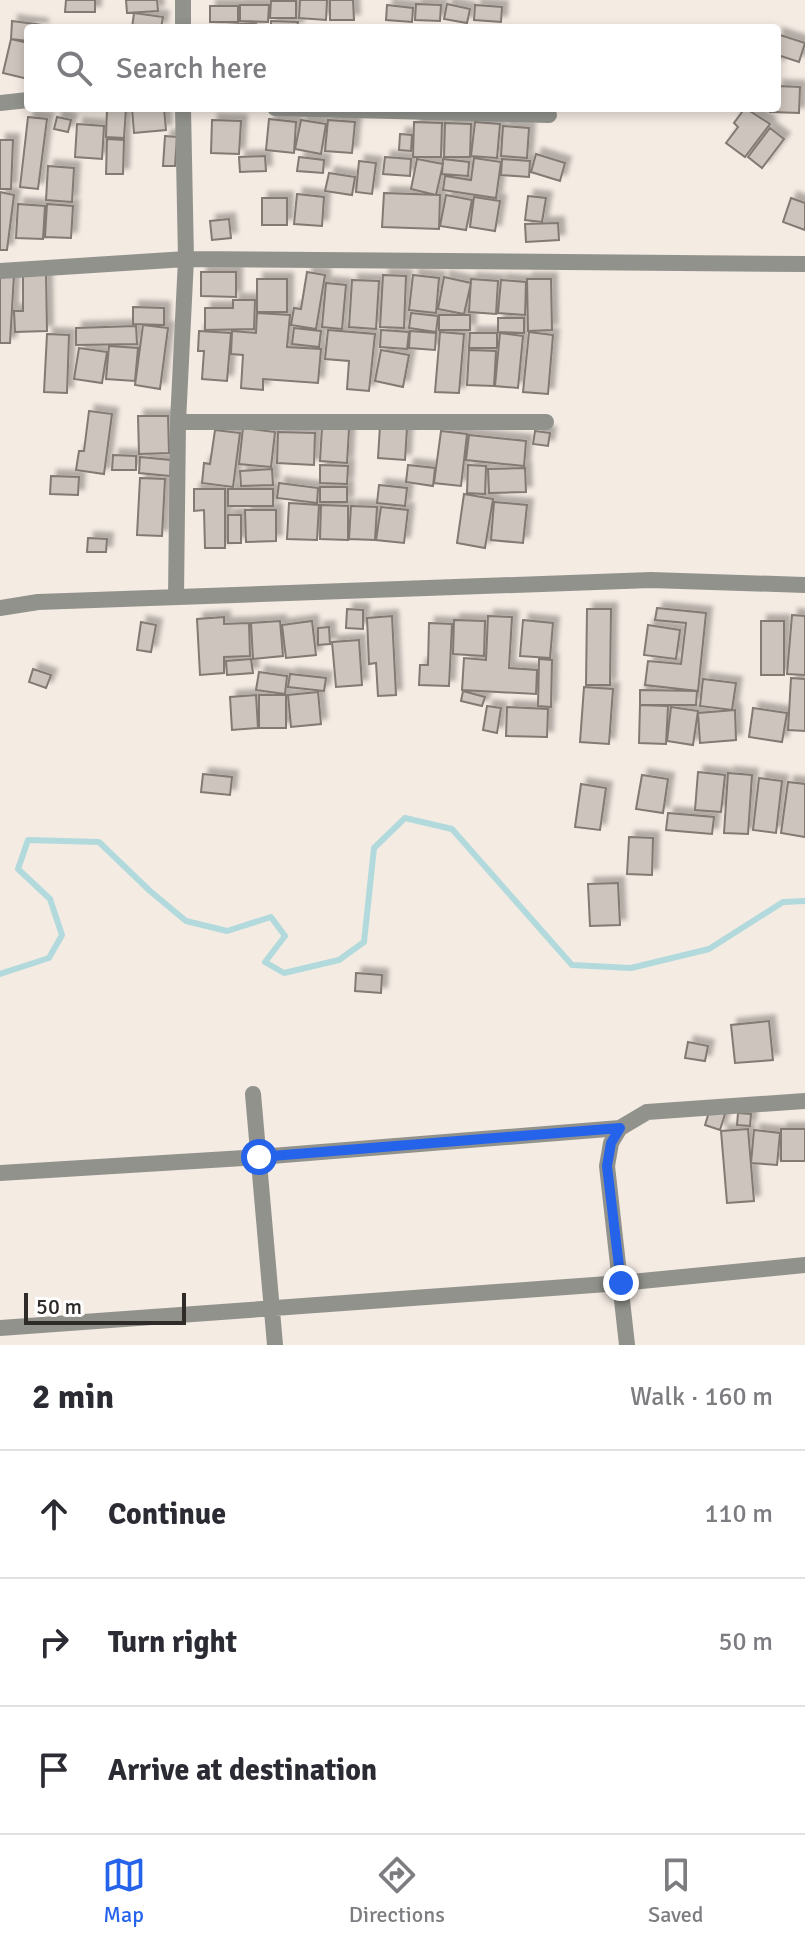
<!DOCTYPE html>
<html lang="en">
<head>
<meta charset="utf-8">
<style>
  :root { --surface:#fff; --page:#f2f2f3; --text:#2b2b33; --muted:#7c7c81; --line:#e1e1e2; --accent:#2563eb }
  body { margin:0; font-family:Signika,sans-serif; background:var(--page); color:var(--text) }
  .scale { position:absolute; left:24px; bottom:20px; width:162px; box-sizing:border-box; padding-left:8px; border:4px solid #2f2b29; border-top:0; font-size:22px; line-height:28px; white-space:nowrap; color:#2f2b29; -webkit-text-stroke:6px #fff; paint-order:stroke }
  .stop { position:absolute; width:24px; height:24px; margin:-18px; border:6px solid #2563eb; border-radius:50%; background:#fff }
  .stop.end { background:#2563eb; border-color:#fff; box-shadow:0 2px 8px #0008 }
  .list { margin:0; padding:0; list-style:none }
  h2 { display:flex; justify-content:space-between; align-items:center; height:104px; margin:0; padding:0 32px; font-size:34px }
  h2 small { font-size:26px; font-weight:400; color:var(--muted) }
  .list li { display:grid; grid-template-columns:52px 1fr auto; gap:24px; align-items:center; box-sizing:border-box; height:128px; padding:0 32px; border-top:2px solid var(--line) }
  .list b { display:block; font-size:30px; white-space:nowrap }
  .list em { font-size:26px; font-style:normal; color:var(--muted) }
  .icon { flex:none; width:44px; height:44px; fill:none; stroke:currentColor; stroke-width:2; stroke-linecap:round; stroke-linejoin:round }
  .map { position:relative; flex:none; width:805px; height:1345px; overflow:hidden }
  .search { position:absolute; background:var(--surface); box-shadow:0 4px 12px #0003; left:24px; right:24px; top:24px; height:88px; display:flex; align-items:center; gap:20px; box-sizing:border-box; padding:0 28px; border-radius:8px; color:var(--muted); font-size:30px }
  .sheet { height:488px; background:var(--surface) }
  nav { display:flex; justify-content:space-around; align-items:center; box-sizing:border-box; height:112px; border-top:2px solid var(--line); background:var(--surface); font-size:22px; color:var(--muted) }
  nav a { display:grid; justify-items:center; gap:4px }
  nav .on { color:var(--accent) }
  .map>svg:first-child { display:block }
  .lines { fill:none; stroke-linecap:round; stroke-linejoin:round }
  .stream { stroke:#b2dadd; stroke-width:6 }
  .building { fill:#cdc4bd; stroke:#827a73; stroke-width:2; filter:url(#shadow) }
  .minor { stroke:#92928d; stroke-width:16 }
  .route { stroke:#2563eb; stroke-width:10 }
</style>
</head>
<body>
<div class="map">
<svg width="805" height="1345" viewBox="0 0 805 1345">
  <defs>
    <filter id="shadow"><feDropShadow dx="6" dy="-6" stdDeviation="2" flood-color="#0004"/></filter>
  </defs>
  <rect width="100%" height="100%" fill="#f4ebe3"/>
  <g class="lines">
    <path class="stream" d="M0,974L49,958L62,935L50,899L18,869L28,840L99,842L150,891L186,921L227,931L271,917L285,936L265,962L284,973L339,960L364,942L374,848L405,818L452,829L572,965L631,968L709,949L783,902L805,901"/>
  </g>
  <path class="building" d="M66,0H95V12H65Z
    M126,0H157L158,11L127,13Z
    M300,0H327L326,20L299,18Z
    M330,0H353L354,20H330Z
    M271,1H296V18H270Z
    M416,4L441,5L440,21L415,20Z
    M447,4L470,9L467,23L444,19Z
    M240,5H269L268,22L240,21Z
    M387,5L413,8L412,22L386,20Z
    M475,5L502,7L501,22L474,20Z
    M210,6H238V22H210Z
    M134,13L163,17L161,28H132Z
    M12,21L42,25V28H28V41L11,39Z
    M271,21L298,22L297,28H271Z
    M256,23L257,28H211L210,26Z
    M777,34L805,43L799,62L781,56L777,68Z
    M11,39L28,43V79L3,73Z
    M777,86L800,87L799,113L770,112V108H777Z
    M107,108H126L124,138L106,137Z
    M132,108H164L166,130L134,133Z
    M745,108L770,124L745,157L726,143L738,127L734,123Z
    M28,117L47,119L38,189L20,187Z
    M57,117L71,120L68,132L54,129Z
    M269,119L296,122L294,153L266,150Z
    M212,120L241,121L239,154L211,153Z
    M301,120L326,124L321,154L295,149Z
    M328,120L355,122L352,153L325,151Z
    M414,122L442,123L441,157H413Z
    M475,122L500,124L497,158L471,156Z
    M445,123L471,124L470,157H444Z
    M77,124L104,126L102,159L75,157Z
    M503,126L529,128L527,158L501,156Z
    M770,128L784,139L762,168L748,157Z
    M400,134L412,135L411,151L399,150Z
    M165,136L177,137L175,166H163Z
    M107,139L124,140L123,174H106Z
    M0,140H13L11,189H0Z
    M536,154L565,163L560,181L531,172Z
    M265,156L266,171L240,172L239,157Z
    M299,157L324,160L323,173L297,171Z
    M385,157L411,159L410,176L383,174Z
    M474,158L501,162L496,198L443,190L445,176L471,180Z
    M417,159L443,164L436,195L411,189Z
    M443,159L469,162L468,176L442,174Z
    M502,159L530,161L529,177L501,175Z
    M359,161L376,163L372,194L356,192Z
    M48,166L74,168L72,202L46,200Z
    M329,173L355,177L352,195L325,191Z
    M0,192L14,195L7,250H0Z
    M384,193L440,195L439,229L382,227Z
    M297,194L324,197L322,226L294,224Z
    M446,195L472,200L466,230L440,226Z
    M528,196L546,198L542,222L525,220Z
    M474,197L500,201L495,231L470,227Z
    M262,198H287V225H262Z
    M791,198L805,203V230L783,222Z
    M18,204L45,206L43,239L16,238Z
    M47,204L73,206L71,238L45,237Z
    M229,219L231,238L212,240L210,221Z
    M558,223L559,240L526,242L525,224Z
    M46,272L47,331L15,332L14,311H23V273Z
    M201,272H236V297L201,296Z
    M307,272L325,275L316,329L291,325L294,308L301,309Z
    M0,273L14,274L10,343H0Z
    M383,275L406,276L404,328L380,327Z
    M413,275L439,278L436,313L409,310Z
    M444,277L471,283L464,314L438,309Z
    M257,279H287V312H257Z
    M471,279L498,281L496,314L469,312Z
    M527,279H551L552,330L528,331Z
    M352,280L379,281L376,329L349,327Z
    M501,280L526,282L525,315L498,313Z
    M326,283L346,285L342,329L322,327Z
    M233,300H255L254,329L205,330V308H233Z
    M133,307L164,308V325L133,324Z
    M257,313L290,315L287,347L321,349L318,383L263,379V390L241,388L243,355L231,354L232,331L256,333Z
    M411,313L438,316L436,332L409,328Z
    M439,315H470V330H439Z
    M498,318H524V333L498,332Z
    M143,325L168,328L160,389L135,385Z
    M136,326L137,344L76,345V328Z
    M294,328L321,331L319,347L292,344Z
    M328,330L375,334L369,391L347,389L349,361L325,359Z
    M381,330L409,332L407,349L380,347Z
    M199,331L231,333L227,381L202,379L204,351H198Z
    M410,331L436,333L435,350L409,348Z
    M440,332L464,334L459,393L435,392Z
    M529,332L553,335L548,394L523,392Z
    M470,333H497V348H469Z
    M500,333L523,336L518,388L495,386Z
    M47,334L69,335L67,393L44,392Z
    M109,346L138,348L135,381L106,379Z
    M79,348L107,352L102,383L74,379Z
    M381,350L409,355L403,387L375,381Z
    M469,350L496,351L494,386L467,385Z
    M89,411L112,414L104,474L76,470L79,451H84Z
    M138,416H168L169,453L139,454Z
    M380,426L407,428L405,460L378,458Z
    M322,427L349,429L347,463L320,461Z
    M243,428L275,432L271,467L239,464Z
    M215,430L240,433L233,487L202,483L204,463L210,464Z
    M441,431L467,434L461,486L434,483Z
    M535,431L550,433L548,446L533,444Z
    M278,432L315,433L314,465L277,463Z
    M469,435L526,441L524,466L466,460Z
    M113,455L136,456V470H112Z
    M140,457L171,460L170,476L139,473Z
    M320,465L348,466L347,484L320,483Z
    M408,465L435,468L433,486L406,482Z
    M468,465L486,466L485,494L467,493Z
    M525,468L526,492L489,493L488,469Z
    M272,469L273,485L241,486L240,471Z
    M51,476L79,477L78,495L50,494Z
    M140,478L165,479L162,536L137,535Z
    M279,483L318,488L317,503L277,498Z
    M379,485L407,488L405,506L377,503Z
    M320,487H347V502H320Z
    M194,489H225V548H205L204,510L194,511Z
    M228,489H273V506H228Z
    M464,494L493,499L485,548L457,543Z
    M494,502L527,505L523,543L491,540Z
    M289,503L319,505L317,540L287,539Z
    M321,505L348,506V540L320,539Z
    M351,506L377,507L375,540L349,539Z
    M381,507L408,510L404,543L376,540Z
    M245,510H276V541L246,542Z
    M228,515H241V543H228Z
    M88,538L107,539L106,552H87Z
    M657,608L706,613L698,691L645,685L648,661L681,664L686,623L655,620Z
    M347,609L363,610V629L346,628Z
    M587,609H611L610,685H586Z
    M792,615L805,616V675L787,674Z
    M392,616L396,695L378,696L376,663L369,664L367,618Z
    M488,616L512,617L509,668L537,670L536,694L462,690L464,658L486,660Z
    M224,617V624L249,623L250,656L224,657V673L200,675L197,619Z
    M454,620L485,621L484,656L453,654Z
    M523,620L553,623L550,658L520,656Z
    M280,621L283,656L253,659L251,623Z
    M312,621L316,655L286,658L282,625Z
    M761,621H784V675H761Z
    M141,622L156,625L151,652L137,650Z
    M429,623L452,624L449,686L419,685L420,665H428Z
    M648,625L680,630L676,659L644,655Z
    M329,627L330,644L318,645V628Z
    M359,640L362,685L336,687L332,642Z
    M251,659L253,673L227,675L226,661Z
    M539,659L552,660L551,707L538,706Z
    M33,669L51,675L46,688L29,682Z
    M259,672L287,676L285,694L256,690Z
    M290,674L326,678L324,691L288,687Z
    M791,678L805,679V731L788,730Z
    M703,679L736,683L732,710L700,706Z
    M584,687L613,689L609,744L580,742Z
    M640,690L697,691L696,705H640Z
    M463,691L485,697L482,706L461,701Z
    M318,692L321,724L291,727L288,695Z
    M256,695L258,728L232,730L230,697Z
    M259,695H286V728H259Z
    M640,705L668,706L666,744L639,743Z
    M487,706L501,708L497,733L483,730Z
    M507,707L548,709L547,737L506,736Z
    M671,707L698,711L693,745L667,741Z
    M753,708L787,713L782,742L749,737Z
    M735,710L736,740L700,743L698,713Z
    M698,772L725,775L721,812L695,810Z
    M728,773L752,775L748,834L724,833Z
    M203,774L232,777L230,795L201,792Z
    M642,775L668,779L663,813L636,809Z
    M759,778L782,781L776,833L753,830Z
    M788,782L805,784V837L781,833Z
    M581,784L606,788L600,830L575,827Z
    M668,813L714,817L712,834L666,830Z
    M629,837L653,838L652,875L627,874Z
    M618,883L620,925L590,926L588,884Z
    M356,973L382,975L381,993L355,991Z
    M769,1021L773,1060L735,1063L731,1025Z
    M688,1042L708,1046L705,1061L685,1058Z
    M710,1109L725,1114L720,1130L705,1125Z
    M738,1113L751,1114L750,1126L737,1125Z
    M748,1129L754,1201L727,1203L721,1131Z
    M781,1129H805V1161H781Z
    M754,1130L780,1133L777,1165L751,1163Z"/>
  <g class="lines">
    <path class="minor" d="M183,28V0
      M0,103L28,100
      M275,108L549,115
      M0,271L186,259L805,264
      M178,422H546
      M176,597L178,422L186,259L183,108
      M0,608L38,602L651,580L805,585
      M253,1094L275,1345
      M0,1173L259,1157L620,1128
      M0,1328L621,1283L805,1265
      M627,1345L607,1166L611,1143L620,1128L647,1112L805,1101"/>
  </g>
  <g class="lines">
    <path class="route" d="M259,1157L620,1128L611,1143L607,1166L621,1283"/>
  </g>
</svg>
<div class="scale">50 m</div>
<div class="stop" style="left:259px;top:1157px"></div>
<div class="stop end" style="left:621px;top:1283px"></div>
<div class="search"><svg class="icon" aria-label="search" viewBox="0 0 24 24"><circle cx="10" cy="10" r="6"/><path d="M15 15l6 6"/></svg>Search here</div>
</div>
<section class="sheet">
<h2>2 min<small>Walk · 160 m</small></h2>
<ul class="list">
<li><svg class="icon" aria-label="ahead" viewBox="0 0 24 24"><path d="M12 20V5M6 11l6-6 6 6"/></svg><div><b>Continue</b></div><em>110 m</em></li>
<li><svg class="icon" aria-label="right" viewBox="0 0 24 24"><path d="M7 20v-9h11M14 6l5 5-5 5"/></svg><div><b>Turn right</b></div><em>50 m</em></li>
<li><svg class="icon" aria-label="arrive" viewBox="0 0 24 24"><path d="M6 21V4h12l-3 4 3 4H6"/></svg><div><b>Arrive at destination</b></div></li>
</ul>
</section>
<nav>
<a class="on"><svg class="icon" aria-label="map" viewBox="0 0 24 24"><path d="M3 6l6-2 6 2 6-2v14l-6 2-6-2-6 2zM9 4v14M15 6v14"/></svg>Map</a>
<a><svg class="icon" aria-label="directions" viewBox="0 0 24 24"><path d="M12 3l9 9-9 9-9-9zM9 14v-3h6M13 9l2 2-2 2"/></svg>Directions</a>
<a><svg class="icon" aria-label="saved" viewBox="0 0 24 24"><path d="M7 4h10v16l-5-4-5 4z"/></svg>Saved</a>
</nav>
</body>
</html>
